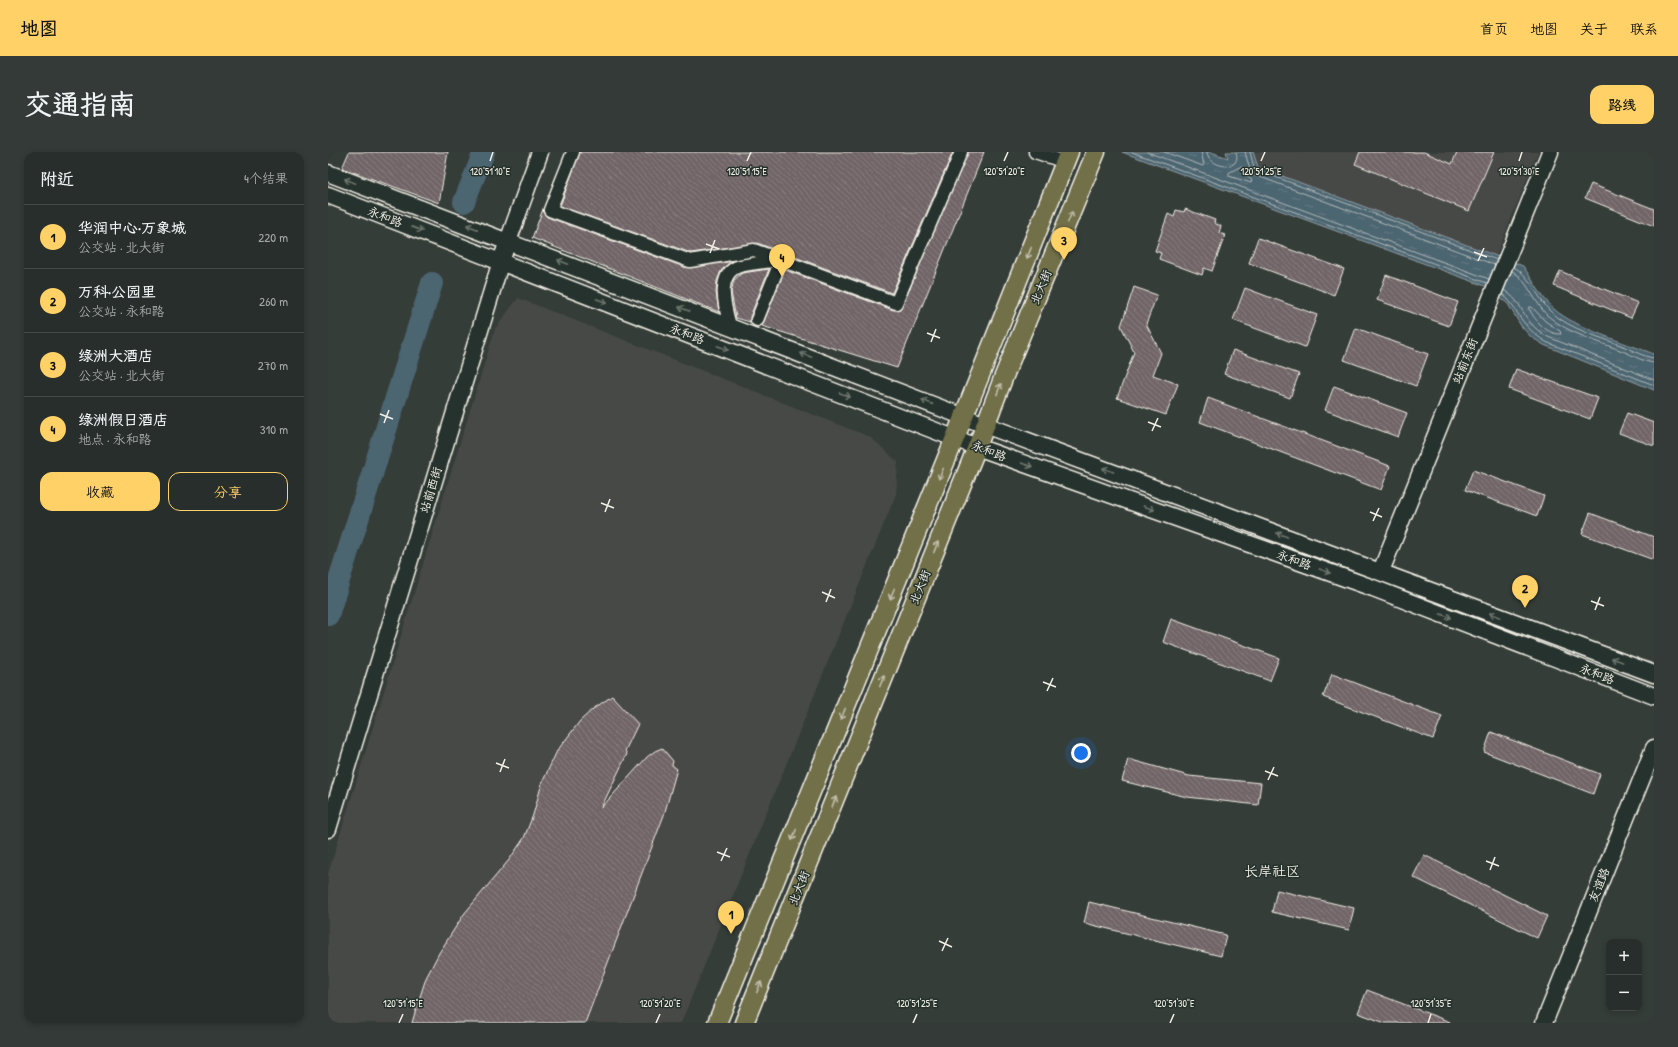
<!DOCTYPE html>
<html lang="zh">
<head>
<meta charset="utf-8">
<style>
  :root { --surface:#282e2b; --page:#343a37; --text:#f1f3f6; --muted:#a5a8a9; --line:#444a47; --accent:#ffd166 }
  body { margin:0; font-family:"Patrick Hand","LXGW WenKai TC",sans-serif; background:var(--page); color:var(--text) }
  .controls { position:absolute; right:12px; bottom:12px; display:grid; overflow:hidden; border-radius:8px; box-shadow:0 2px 6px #0003 }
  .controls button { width:36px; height:36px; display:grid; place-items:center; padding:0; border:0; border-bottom:1px solid var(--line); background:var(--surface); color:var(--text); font:20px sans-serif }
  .you { position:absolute; left:753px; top:601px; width:14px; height:14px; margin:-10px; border:3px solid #fff; border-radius:50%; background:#1a73e8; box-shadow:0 0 0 6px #1a73e833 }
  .badge { display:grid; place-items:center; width:26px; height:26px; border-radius:50%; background:var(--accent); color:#111; font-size:13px; font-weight:700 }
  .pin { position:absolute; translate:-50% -33px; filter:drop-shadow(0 1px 2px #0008) }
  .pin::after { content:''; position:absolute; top:21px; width:14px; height:12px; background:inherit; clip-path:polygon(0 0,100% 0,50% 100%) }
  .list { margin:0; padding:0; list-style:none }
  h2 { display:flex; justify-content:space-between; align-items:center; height:52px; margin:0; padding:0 16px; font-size:17px }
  h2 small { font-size:13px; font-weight:400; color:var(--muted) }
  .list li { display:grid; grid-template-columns:26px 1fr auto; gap:12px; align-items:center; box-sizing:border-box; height:64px; padding:0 16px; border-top:1px solid var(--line) }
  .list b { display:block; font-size:15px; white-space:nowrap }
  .list p { margin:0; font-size:13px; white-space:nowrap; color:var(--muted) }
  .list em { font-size:13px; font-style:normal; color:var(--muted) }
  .actions { display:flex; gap:8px; padding:12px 16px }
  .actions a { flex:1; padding:9px 0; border:1px solid var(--accent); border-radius:12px; text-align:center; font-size:14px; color:var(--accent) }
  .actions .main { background:var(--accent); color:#111 }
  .map { position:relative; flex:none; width:1326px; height:871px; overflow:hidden; border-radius:12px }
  header { display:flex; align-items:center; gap:24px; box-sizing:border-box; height:56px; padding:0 20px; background:var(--accent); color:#111 }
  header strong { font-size:19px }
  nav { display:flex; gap:22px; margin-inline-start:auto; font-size:14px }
  .intro { display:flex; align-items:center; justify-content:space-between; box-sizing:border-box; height:96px; padding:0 24px }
  h1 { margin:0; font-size:28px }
  .button { padding:10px 18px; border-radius:12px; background:var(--accent); color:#111; font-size:14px; font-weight:700 }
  main { display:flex; gap:24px; padding:0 24px }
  aside { flex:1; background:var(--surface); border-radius:12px; box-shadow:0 2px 6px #0003 }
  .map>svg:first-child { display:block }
  .built { fill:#474947 }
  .water { fill:url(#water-ripples); stroke:#8f9da1 }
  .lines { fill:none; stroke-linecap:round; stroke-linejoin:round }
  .shore { stroke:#b1b9b8; stroke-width:1 }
  .river { stroke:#4c6571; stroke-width:22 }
  .building { fill:url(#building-back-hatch); stroke:#f4f1e8 }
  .street-casing { stroke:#f4f1e8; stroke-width:15 }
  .secondary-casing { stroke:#f4f1e8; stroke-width:19 }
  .primary-casing { stroke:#f4f1e8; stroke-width:21 }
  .street { stroke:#26332d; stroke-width:12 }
  .secondary { stroke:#26332d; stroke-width:16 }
  .primary { stroke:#71704a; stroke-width:18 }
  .oneway { stroke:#6e766e }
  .oneway2 { stroke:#c0bda9 }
  .ticks { fill:none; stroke:#f4f1e8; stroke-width:1.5 }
  .labels { text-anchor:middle; stroke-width:3; stroke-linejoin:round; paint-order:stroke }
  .street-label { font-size:12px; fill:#f4f1e8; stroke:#26332d }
  .quarter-label { font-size:14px; fill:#f4f1e8; stroke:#26332d }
  .ticks-label { font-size:10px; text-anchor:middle; fill:#f4f1e8; stroke:#26332d; stroke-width:3; stroke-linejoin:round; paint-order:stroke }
</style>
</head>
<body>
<header>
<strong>地图</strong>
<nav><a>首页</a><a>地图</a><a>关于</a><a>联系</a></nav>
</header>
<div class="intro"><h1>交通指南</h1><a class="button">路线</a></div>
<main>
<aside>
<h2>附近<small>4个结果</small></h2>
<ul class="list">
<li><span class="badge">1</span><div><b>华润中心·万象城</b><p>公交站 · 北大街</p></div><em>220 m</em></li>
<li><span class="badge">2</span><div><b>万科·公园里</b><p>公交站 · 永和路</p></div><em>260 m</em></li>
<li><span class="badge">3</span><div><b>绿洲大酒店</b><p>公交站 · 北大街</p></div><em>270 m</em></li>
<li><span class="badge">4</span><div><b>绿洲假日酒店</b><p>地点 · 永和路</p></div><em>310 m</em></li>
</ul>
<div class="actions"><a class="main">收藏</a><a>分享</a></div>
</aside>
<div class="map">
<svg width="1326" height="871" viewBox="0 0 1326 871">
  <defs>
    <pattern id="water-ripples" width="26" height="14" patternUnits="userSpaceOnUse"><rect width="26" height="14" fill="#4c6571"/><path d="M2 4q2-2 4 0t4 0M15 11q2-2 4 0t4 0" fill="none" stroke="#667c85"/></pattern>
    <pattern id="building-back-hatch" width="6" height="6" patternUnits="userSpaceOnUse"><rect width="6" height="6" fill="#716568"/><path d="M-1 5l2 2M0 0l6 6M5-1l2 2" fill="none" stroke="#867c7e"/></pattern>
  </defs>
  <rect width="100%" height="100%" fill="#353d39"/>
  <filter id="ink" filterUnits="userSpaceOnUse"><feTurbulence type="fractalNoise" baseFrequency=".025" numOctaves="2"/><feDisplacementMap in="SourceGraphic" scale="8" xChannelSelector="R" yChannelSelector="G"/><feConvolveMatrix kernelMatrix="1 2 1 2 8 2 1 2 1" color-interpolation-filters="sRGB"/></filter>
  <g filter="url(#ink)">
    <path class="built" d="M925,0H1210L1168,104L930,15Z
      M190,146L542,285L570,310L568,342L353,871H0V722L167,177Z"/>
    <path class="water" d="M794,0H883L900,6L898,0H925L930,15L1195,114C1205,128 1213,145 1226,157C1247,176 1298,191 1326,202V238L1216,193L1203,185L1193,174L1180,152L1157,134Z"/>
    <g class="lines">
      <path class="shore" d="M804,0L1159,131
        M819,0L1161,127
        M836,0L875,14L876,12L873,0
        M879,0C880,16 915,21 908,0
        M917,0L922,18L927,23L1167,113
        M922,0L926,16L929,18L1169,108
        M912,15H914L918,24L924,28L923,31L901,24V21Z
        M1185,115C1201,121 1210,147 1222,159C1242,178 1273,185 1297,195C1306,199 1316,205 1326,206
        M1184,119C1198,125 1207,152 1220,164C1241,182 1272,190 1297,200C1306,204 1316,210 1326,211
        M1176,138C1192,149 1191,155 1201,169C1206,176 1213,181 1220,185L1326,228
        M1174,142C1187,152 1188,162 1198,173C1204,180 1210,185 1218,190L1326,233
        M1202,155H1204L1217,169L1232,179L1233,182C1219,183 1207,168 1201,157Z"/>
      <path class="river" d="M136,50L156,0
        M0,463L104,131"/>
    </g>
    <path class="building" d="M21,0H120L111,51L14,16Z
      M252,0H625L564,141L429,91L363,101L232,54Z
      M640,0H656L569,216L434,174L457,118L565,158L573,157Z
      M1032,0H1096L1124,12L1129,0H1166L1141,59L1027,12Z
      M1263,32L1326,57V74L1257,46Z
      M215,57L216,62L219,65L359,116L405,109L399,113L393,119L389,129L388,140L391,160L204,86Z
      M857,57L887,68L886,71L893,74L891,81L897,83L884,119L876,116L874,123L831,107L833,101L827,99L840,62L846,65L848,58L856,60Z
      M930,86L1016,117L1006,143L921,111Z
      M441,117L422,165V170L408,166L403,140L406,128L414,121Z
      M1232,119L1310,151L1303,166L1226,134Z
      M1058,123L1130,150L1121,174L1049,148Z
      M806,135L829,143L818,172L833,201L825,223L850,232L838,263L789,246L806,200L793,174Z
      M917,136L989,163L977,195L905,168Z
      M1028,176L1100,202L1088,234L1016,208Z
      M905,198L971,222L962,246L896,222Z
      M1188,217L1270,246L1262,267L1181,237Z
      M1006,234L1079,261L1070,285L997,258Z
      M880,246L1062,314L1053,338L872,270Z
      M1299,261L1326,271V294L1291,281Z
      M1145,318L1216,344L1209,364L1137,338Z
      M1262,361L1326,385V408L1254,382Z
      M843,467L951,506L942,529L835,490Z
      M1004,522L1114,564L1105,587L995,545Z
      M284,544L310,572L297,599L299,602L273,656L319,605L327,599L334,596L345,609L344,613L349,617L336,663L257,871H84L88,857L98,826L111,801L136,762L181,708L196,686L205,663L214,631L229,599L252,569L265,557Z
      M1163,580L1272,622L1265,642L1156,600Z
      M800,607L861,624L933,631L930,653L859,645L794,629Z
      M1096,703L1219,764L1209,786L1085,725Z
      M949,738L1026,756L1021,778L944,760Z
      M761,750L898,783L893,804L756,771Z
      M1039,838L1122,870V871H1057L1030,861Z"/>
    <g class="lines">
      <g class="street-casing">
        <path id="street" d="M245,0L222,58L362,109L426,98L568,151L633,0
          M707,0L737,10
          M429,168L453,108
          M402,174C397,156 387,121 412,114C425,111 439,110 452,108"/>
      </g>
      <g class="secondary-casing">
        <path id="secondary" d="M0,21L657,273L1326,522
          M0,43L649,295L1045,436L1326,544
          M1053,419L1222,0
          M0,677L173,109L212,0
          M1216,871L1326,596"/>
      </g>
      <g class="primary-casing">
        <path id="primary" d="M389,871L627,286L741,0
          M416,871L649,295L676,224L768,0"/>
      </g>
      <use href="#street" class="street"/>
      <use href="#secondary" class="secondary"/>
      <use href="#primary" class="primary"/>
    </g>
    <defs><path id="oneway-shaft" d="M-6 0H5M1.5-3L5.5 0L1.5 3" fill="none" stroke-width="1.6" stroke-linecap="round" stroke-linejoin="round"/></defs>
    <g class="oneway">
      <use href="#oneway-shaft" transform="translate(22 29) rotate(-159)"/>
      <use href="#oneway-shaft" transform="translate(144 75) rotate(-159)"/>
      <use href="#oneway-shaft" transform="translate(89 77) rotate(21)"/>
      <use href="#oneway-shaft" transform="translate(235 110) rotate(-159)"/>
      <use href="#oneway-shaft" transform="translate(274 149) rotate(21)"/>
      <use href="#oneway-shaft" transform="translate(356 157) rotate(-159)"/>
      <use href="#oneway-shaft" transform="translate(395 196) rotate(21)"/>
      <use href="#oneway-shaft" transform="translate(478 203) rotate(-159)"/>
      <use href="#oneway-shaft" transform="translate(517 243) rotate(21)"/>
      <use href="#oneway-shaft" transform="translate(599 250) rotate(-159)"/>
      <use href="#oneway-shaft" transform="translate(699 313) rotate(20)"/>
      <use href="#oneway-shaft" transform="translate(780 318) rotate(-160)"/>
      <use href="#oneway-shaft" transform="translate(821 356) rotate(20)"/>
      <use href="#oneway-shaft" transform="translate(954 383) rotate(-160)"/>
      <use href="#oneway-shaft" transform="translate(997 419) rotate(20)"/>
      <use href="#oneway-shaft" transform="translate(1167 463) rotate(-159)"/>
      <use href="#oneway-shaft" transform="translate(1118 464) rotate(21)"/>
      <use href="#oneway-shaft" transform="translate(1289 508) rotate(-160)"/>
    </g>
    <g class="oneway2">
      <use href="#oneway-shaft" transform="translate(742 65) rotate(-68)"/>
      <use href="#oneway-shaft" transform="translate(701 101) rotate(112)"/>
      <use href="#oneway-shaft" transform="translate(671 237) rotate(-69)"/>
      <use href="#oneway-shaft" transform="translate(613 322) rotate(112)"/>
      <use href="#oneway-shaft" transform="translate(608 395) rotate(-68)"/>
      <use href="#oneway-shaft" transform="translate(564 442) rotate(112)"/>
      <use href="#oneway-shaft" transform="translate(554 529) rotate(-68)"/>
      <use href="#oneway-shaft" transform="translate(515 562) rotate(112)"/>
      <use href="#oneway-shaft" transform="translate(506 650) rotate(-68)"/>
      <use href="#oneway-shaft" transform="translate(466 683) rotate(112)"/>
      <use href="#oneway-shaft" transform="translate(431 835) rotate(-68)"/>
    </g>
  </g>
  <path class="ticks" d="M162,9L165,0M419,9L423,0M676,9L680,0M933,9L937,0M1191,9L1194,0M378,92L391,97M1146,100L1159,105M382,101L387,88M1150,109L1156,96M599,181L612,186M603,190L608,177M52,262L65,267M820,270L833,275M56,271L61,258M824,279L830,266M273,351L286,356M277,360L282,347M1042,360L1054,365M1045,369L1051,356M494,440L507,446M1263,449L1276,454M498,450L503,437M1267,458L1272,445M715,530L728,535M719,539L725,526M168,611L181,616M937,619L950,624M172,620L177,607M940,628L946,615M389,700L402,705M393,709L399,696M1158,709L1171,714M1162,718L1167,705M611,789L624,795M614,799L620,786M71,871L75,862M328,871L332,862M585,871L589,862M842,871L846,862M1100,871L1103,862"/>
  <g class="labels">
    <g class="street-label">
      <text transform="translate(57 65) rotate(21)" y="4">永和路</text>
      <text transform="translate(713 135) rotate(-67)" y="4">北大街</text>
      <text transform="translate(359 182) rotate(21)" y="4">永和路</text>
      <text transform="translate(1137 209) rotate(-68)" y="4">站前东街</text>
      <text transform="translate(661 299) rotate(21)" y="4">永和路</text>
      <text transform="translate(103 338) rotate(-73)" y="4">站前西街</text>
      <text transform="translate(966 408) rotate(20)" y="4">永和路</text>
      <text transform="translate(592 435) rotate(-68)" y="4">北大街</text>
      <text transform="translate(1269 522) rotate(21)" y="4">永和路</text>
      <text transform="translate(1271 733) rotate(-68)" y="4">友谊路</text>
      <text transform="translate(471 736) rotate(-68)" y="4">北大街</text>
    </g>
    <g class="quarter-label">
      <text x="944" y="724">长岸社区</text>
    </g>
  </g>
  <g class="ticks-label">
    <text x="933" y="23">120°51'25"E</text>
    <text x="162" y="23">120°51'10"E</text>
    <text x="419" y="23">120°51'15"E</text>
    <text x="676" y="23">120°51'20"E</text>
    <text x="1191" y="23">120°51'30"E</text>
    <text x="75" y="855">120°51'15"E</text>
    <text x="332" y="855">120°51'20"E</text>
    <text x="589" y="855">120°51'25"E</text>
    <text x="846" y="855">120°51'30"E</text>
    <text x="1103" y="855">120°51'35"E</text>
  </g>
</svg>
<div class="controls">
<button>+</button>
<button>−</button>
</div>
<div class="you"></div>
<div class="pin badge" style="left:403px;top:782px">1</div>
<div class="pin badge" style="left:1197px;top:456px">2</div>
<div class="pin badge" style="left:736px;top:108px">3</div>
<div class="pin badge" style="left:454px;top:125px">4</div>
</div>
</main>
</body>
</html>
